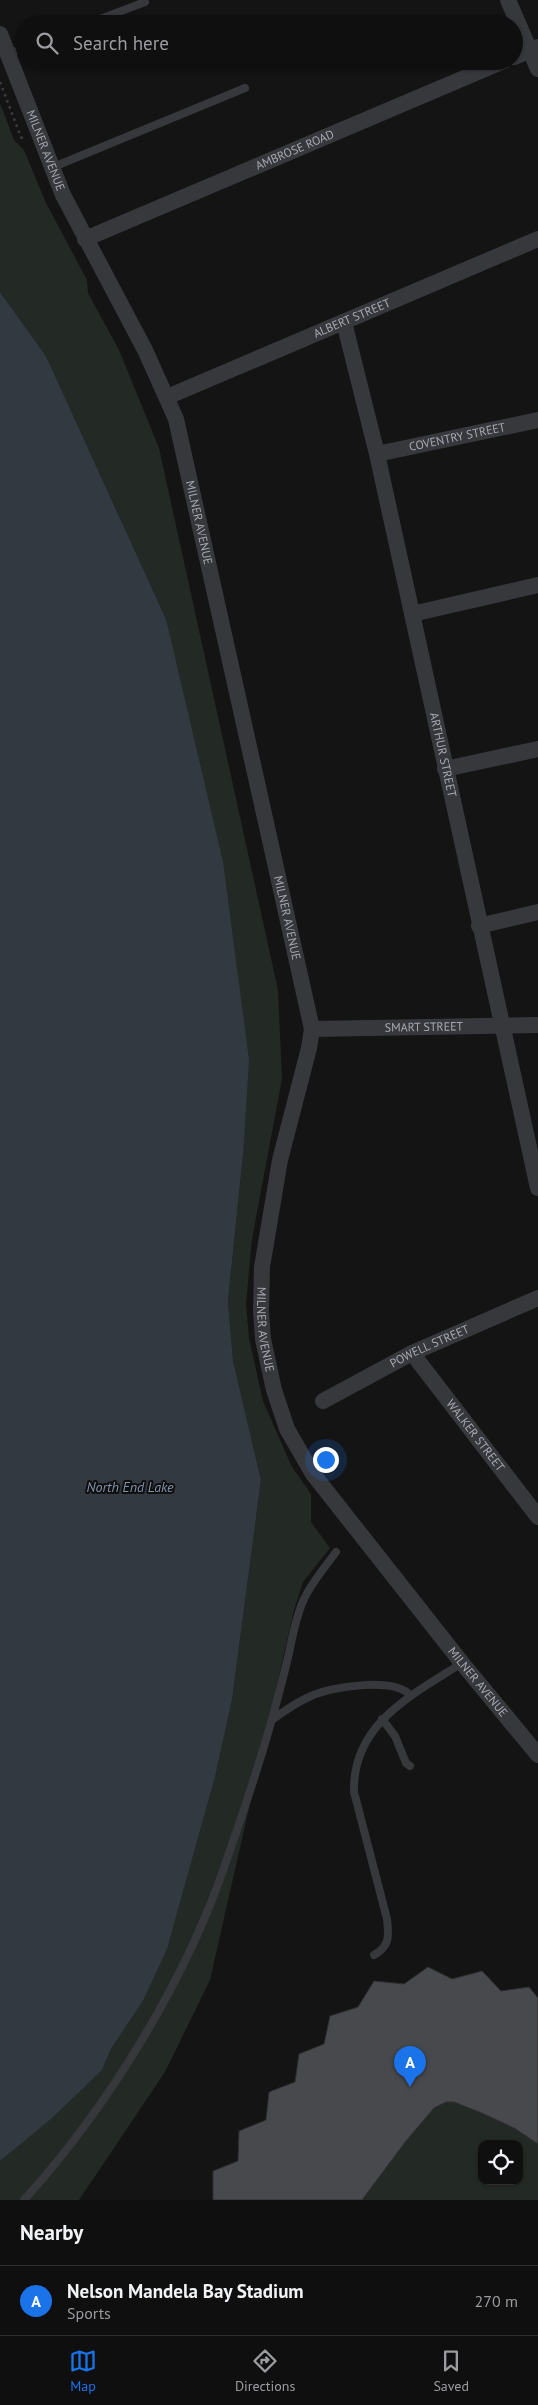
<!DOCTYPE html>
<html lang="en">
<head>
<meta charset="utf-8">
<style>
  :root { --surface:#0f0f10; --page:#181819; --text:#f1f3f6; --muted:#9b9c9f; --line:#2f2f30; --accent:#1a73e8 }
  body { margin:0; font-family:"PT Sans",sans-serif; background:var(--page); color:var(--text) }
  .controls { position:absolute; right:15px; bottom:15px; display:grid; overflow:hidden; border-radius:10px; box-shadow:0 1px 4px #0004 }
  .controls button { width:45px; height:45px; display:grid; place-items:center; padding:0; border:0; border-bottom:1px solid var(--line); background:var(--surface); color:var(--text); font:25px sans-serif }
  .you { position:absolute; left:325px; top:1459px; width:18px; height:18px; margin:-12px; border:4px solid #fff; border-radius:50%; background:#1a73e8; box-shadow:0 0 0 8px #1a73e833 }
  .badge { display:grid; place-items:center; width:32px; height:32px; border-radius:50%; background:var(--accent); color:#fff; font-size:16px; font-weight:700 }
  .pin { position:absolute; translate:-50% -41px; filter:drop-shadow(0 1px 2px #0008) }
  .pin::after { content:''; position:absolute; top:26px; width:18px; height:15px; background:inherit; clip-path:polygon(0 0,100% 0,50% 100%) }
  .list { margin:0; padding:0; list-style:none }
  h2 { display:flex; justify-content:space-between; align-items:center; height:65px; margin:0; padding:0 20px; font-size:21px }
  h2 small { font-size:16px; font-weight:400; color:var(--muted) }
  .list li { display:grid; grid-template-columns:32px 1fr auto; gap:15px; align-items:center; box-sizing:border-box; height:70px; padding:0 20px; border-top:1px solid var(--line) }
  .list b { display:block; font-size:19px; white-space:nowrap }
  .list p { margin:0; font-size:16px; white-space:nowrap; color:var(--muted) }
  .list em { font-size:16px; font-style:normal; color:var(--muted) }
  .icon { flex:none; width:28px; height:28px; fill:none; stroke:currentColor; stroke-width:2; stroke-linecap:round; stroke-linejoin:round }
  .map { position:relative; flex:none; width:538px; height:2200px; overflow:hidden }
  .search { position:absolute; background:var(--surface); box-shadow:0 1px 4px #0004; left:15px; right:15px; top:15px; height:55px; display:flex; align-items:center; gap:12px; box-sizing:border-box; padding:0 18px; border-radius:28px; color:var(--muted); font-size:19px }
  .sheet { height:135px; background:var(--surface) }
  nav { display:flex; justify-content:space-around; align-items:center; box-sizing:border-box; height:70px; border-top:1px solid var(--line); background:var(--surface); font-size:14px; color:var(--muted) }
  nav a { display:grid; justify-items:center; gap:2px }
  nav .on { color:var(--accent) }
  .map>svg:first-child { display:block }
  .green { fill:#232924; fill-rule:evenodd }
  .water { fill:#333940 }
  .building { fill:#48494d; stroke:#2e2e31 }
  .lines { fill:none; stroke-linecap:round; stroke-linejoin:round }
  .path { stroke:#3b3c41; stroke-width:2.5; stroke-dasharray:2.5 4; stroke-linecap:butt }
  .service { stroke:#37383c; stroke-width:8 }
  .minor { stroke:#37383c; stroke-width:16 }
  .labels { text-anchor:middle; stroke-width:4; stroke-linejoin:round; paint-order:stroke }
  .street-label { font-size:12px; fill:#a7aab4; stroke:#0f0f10 }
  .water-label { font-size:14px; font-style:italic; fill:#8293ab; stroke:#0f0f10 }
</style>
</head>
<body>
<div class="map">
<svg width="538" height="2200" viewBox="0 0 538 2200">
  <rect width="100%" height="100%" fill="#141415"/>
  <path class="green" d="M0,103L14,140L24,150L46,203L87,280L88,293L119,350L159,448L278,990L282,1079L252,1239L246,1304L249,1338L263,1401L292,1467L311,1494V1522L330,1548L303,1582L294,1610L210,1980L165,2072L79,2200H0V2161L102,2070L111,2049L143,2001L167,1948L215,1777L232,1700L261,1480L233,1360L228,1301L243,1155L166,619L46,356L0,292Z
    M428,1967L452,1979L482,1971L501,1991L529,1987L538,1998V2200H213V2171L238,2161L239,2131L266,2120L269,2092L295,2082L299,2054L324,2044L330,2016L358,2007L374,1981L404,1984ZM482,2144H519V2181H482Z"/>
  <path class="water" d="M0,292L46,356L166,619L223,862L249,1060L243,1155L228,1301L233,1360L261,1480L232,1700L215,1777L167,1949L143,2001L111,2049L102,2070L52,2118L0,2161Z"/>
  <path class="building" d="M428,1967L452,1979L482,1971L501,1991L529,1987L538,1998V2144L514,2128L484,2114L454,2102H446L434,2108L406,2141L362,2200H213V2171L238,2161L239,2131L266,2120L269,2092L295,2082L299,2054L324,2044L330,2016L358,2007L374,1981L404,1984Z"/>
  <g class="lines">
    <path class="path" d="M0,82L21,137L24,140"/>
    <path class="service" d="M87,24L145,2
      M8,54L24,48
      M51,168L245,88
      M382,1719L395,1736L406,1763L410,1766
      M272,1720C284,1711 297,1702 311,1696C333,1686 395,1677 411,1696
      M374,1955C390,1946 389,1936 387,1919L354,1792C352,1724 412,1695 462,1663
      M24,2200C109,2106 187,1979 227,1859C243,1813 259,1766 272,1719C278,1697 284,1675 289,1653C293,1634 296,1616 304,1599C312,1582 325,1567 336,1552"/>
    <g class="minor">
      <path d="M508,0L538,69"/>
      <path id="s1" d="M0,34L63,195L145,350L176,419L312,1029L309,1048L280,1160L262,1267L261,1312L263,1339L274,1390L287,1429L313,1474L462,1663L538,1755"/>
      <path d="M514,57L538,47"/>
      <path id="s2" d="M85,239L504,61"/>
      <path id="s3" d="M344,322L377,454L538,1188"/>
      <path id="s4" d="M167,397L538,239"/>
      <path id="s5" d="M377,454L538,420"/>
      <path d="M412,614L538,585"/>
      <path d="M445,769L538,749"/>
      <path d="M479,926L538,912"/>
      <path id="s6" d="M312,1029L538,1025"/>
      <path id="s7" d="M412,1353L538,1517"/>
      <path id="s8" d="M323,1401L412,1353L538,1298"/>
    </g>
  </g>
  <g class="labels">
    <g class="street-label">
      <text dy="4" stroke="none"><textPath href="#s2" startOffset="228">AMBROSE ROAD</textPath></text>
      <text dy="4" stroke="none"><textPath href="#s1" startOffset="125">MILNER AVENUE</textPath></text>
      <text dy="4" stroke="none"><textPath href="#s4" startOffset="201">ALBERT STREET</textPath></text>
      <text dy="4" stroke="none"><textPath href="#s5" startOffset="82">COVENTRY STREET</textPath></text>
      <text dy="4" stroke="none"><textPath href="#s1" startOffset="530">MILNER AVENUE</textPath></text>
      <text dy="4" stroke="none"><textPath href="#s3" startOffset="444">ARTHUR STREET</textPath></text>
      <text dy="4" stroke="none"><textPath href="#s1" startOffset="935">MILNER AVENUE</textPath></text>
      <text dy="4" stroke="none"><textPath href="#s6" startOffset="112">SMART STREET</textPath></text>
      <text dy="4" stroke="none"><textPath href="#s1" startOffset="1355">MILNER AVENUE</textPath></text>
      <text dy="4" stroke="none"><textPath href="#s8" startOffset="120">POWELL STREET</textPath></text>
      <text dy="4" stroke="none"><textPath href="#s7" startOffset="104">WALKER STREET</textPath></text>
      <text dy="4" stroke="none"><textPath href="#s1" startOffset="1775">MILNER AVENUE</textPath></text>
    </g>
    <g class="water-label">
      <text x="130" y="1492">North End Lake</text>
    </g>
  </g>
</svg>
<div class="controls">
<button><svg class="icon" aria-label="locate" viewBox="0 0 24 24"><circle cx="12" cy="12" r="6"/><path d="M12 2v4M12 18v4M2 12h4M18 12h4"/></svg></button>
</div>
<div class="you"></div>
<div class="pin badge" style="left:410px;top:2087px">A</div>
<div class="search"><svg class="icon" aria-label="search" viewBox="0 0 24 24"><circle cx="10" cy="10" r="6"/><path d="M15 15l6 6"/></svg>Search here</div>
</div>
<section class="sheet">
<h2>Nearby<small></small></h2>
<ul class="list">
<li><span class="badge">A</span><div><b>Nelson Mandela Bay Stadium</b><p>Sports</p></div><em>270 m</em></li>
</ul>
</section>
<nav>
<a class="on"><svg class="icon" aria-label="map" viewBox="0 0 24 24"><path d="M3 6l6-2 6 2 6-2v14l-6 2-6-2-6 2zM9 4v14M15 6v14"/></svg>Map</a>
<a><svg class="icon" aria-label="directions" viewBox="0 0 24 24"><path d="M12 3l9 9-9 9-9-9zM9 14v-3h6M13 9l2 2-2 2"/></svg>Directions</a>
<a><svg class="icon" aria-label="saved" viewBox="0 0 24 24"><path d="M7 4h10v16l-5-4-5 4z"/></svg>Saved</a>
</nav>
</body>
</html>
